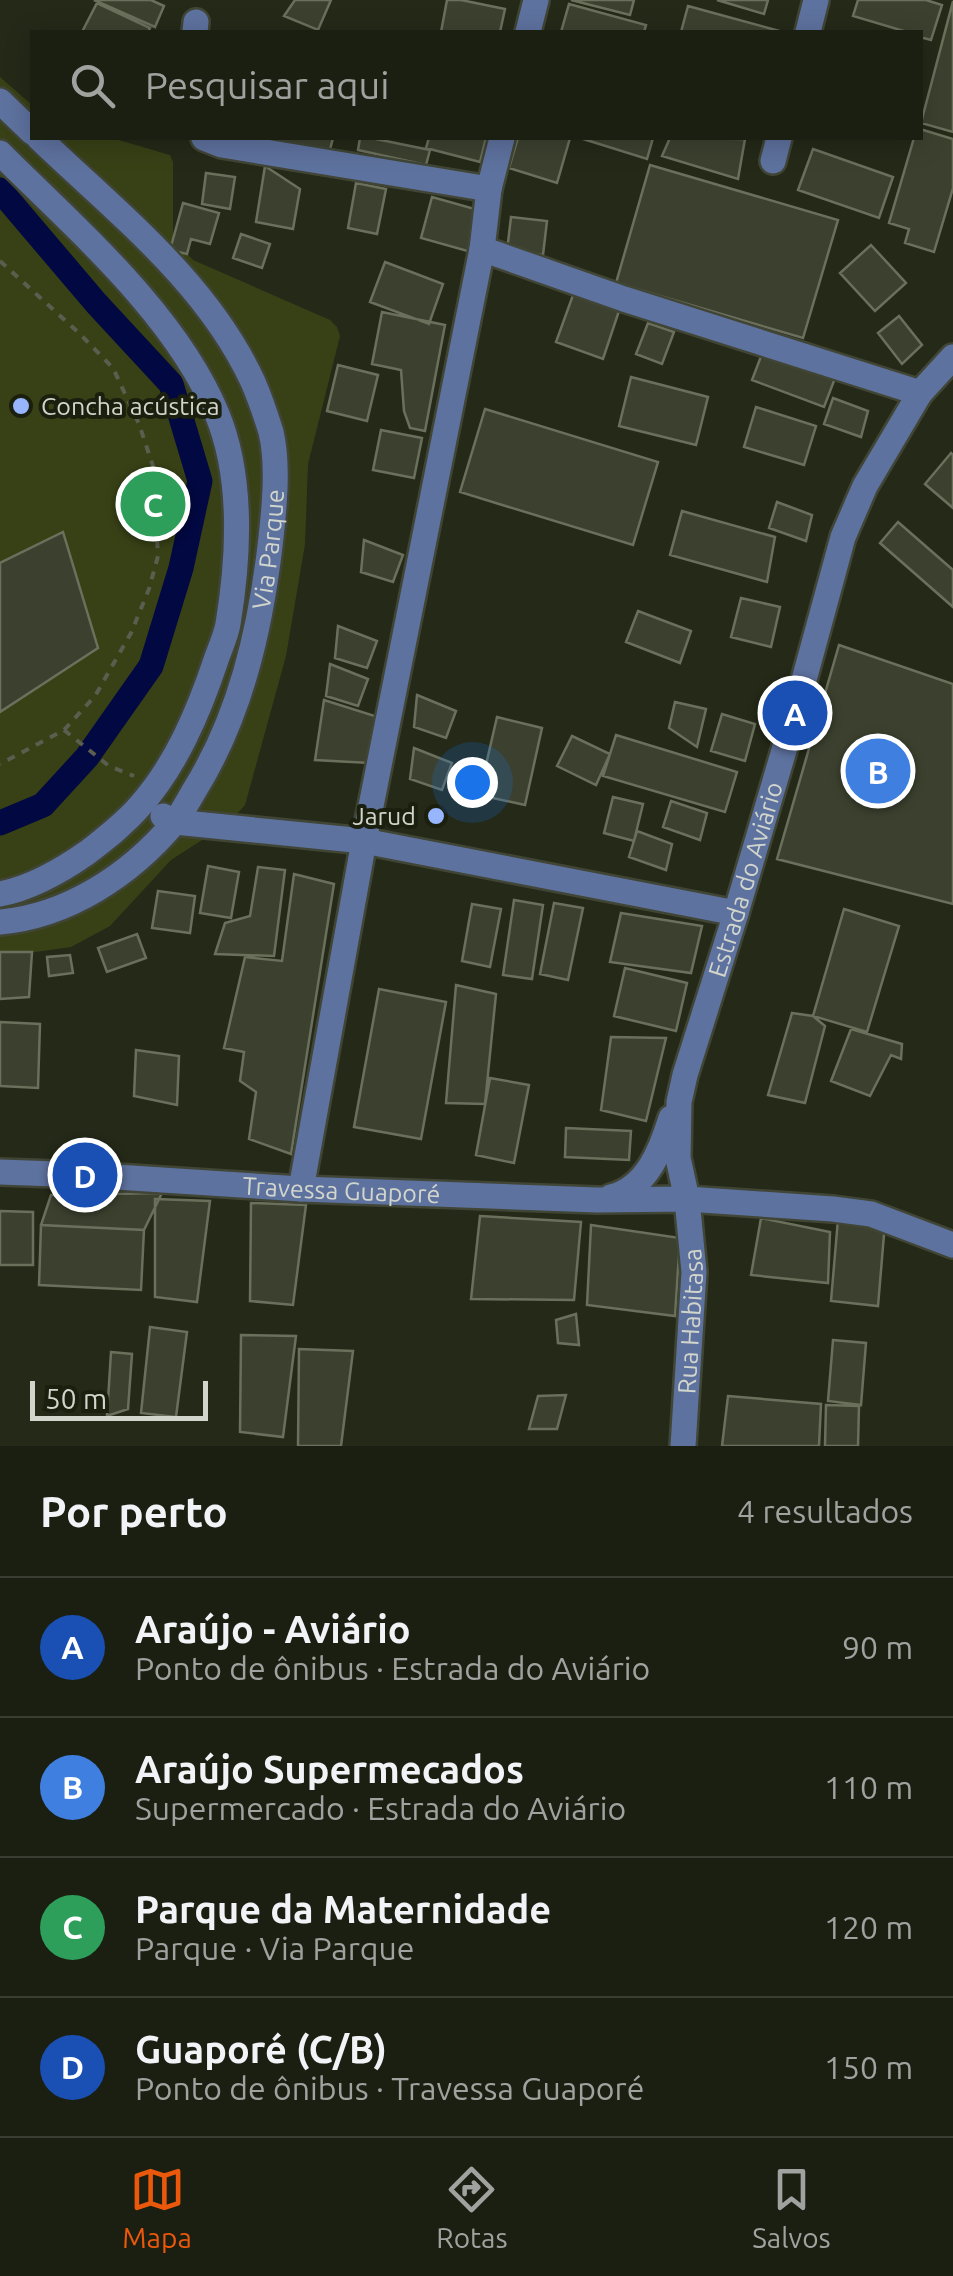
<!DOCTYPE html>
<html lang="pt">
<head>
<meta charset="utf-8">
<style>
  :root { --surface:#1b1f12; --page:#282c20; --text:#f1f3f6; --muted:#a0a29f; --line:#393d32; --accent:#ea580c }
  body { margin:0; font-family:Ubuntu,sans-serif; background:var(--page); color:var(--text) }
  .scale { position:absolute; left:30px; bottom:25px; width:178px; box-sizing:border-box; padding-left:10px; border:5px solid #d2d5cb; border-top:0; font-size:28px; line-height:35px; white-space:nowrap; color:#d2d5cb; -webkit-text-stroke:8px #1b1f0e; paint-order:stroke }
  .you { position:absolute; left:472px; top:782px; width:35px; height:35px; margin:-25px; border:8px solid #fff; border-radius:50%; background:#1a73e8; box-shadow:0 0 0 15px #1a73e833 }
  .badge { display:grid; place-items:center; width:65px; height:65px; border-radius:50%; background:var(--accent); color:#fff; font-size:32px; font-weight:700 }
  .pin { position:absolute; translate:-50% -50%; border:5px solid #fff; box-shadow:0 2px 10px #0006 }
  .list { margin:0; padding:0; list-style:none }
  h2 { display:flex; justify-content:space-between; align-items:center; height:130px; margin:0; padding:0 40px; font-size:42px }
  h2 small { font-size:32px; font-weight:400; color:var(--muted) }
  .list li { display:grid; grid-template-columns:65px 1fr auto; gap:30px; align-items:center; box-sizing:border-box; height:140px; padding:0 40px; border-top:2px solid var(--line) }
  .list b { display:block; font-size:38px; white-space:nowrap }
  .list p { margin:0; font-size:32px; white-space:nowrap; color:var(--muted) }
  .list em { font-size:32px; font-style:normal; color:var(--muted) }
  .icon { flex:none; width:55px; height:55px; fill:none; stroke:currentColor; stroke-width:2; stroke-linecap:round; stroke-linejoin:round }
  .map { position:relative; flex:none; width:953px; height:1446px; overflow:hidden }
  .search { position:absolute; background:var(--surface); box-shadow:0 5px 25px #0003; left:30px; right:30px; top:30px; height:110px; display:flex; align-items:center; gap:25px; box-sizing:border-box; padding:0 35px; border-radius:0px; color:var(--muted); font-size:38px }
  .sheet { height:690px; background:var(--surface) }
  nav { display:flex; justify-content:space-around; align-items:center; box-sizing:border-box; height:140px; border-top:2px solid var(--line); background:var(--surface); font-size:28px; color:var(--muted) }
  nav a { display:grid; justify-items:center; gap:5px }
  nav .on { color:var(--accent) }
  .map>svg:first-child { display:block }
  .green { fill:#384116 }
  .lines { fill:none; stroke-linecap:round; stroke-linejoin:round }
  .canal { stroke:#020841; stroke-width:25 }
  .building { fill:#3c412f; stroke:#6b705d; stroke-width:2.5 }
  .minor-casing { stroke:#404535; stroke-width:30 }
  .path { stroke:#5a5e4f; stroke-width:4; stroke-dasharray:8 8; stroke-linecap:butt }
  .minor { stroke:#5e729f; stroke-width:25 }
  .poi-dot { fill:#97b6fd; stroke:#1b1f0e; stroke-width:4 }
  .labels { text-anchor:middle; stroke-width:8; stroke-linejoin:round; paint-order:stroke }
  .poi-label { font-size:25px; fill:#d2d5cb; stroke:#1b1f0e; text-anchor:start }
  .street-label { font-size:25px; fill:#d2d5cb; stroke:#1b1f0e }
</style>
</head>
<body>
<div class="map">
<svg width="953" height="1446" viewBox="0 0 953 1446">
  <rect width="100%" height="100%" fill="#242918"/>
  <path class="green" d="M0,77L32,105V138H112L170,155L173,162V239L193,260L330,320L337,327L340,336L308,464L305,544L286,656L245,805L230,822L171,860L110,926L71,947L0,957Z"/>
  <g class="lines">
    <path class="canal" d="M0,190L96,303L171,384L200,481L181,568L151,666L87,757L43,805L0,823"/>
  </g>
  <path class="building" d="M94,0H151L164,6L155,27Z
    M295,0H331L318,30L284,16Z
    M447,0H461L505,9L500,32H441Z
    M571,0H634L630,15Z
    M717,0H768L764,14Z
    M858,0H926L942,5L931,40L920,37V32H907L853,16Z
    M953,1V132L921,123Z
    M97,3L150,28L148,32H82Z
    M569,4L646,25L644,32H561Z
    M688,6L783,32H681Z
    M920,129L953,139V188L934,252L905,243L909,229L889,223L914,138H920Z
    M261,138H333L328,157L260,140Z
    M360,138H371L430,150L426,165L358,150Z
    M429,138H486L480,162L426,148Z
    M518,138H570L557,183L509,168Z
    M580,138H653L647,159Z
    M670,138L745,139L738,179L662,156Z
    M813,149L893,177L879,218L798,190Z
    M650,165L838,220L803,338L616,283Z
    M265,166L300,189L293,229L256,222Z
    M206,173L235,177L230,209L202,204Z
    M356,183L386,189L377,234L348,228Z
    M432,197L482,211L471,252L421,238Z
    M183,203L219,213L210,244L191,239L187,254L170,250Z
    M511,217L547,221L543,255L507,251Z
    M241,234L270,244L262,268L233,258Z
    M871,245L906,283L875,311L840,273Z
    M385,262L443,284L429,324L370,302Z
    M573,295L619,311L603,359L556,342Z
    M382,312L445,325L425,431L410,428L404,411L401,370L372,364Z
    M899,316L922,345L902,364L878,333Z
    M648,323L674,332L662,364L636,354Z
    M765,346L837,373L824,407L752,380Z
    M338,365L378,375L367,421L327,411Z
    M631,377L708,397L696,445L619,426Z
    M833,398L868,411L861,437L824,424Z
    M756,407L816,426L804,465L744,447Z
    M485,409L658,462L633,545L460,492Z
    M381,430L422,438L414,478L373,470Z
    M951,453L953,455V508L925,484Z
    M777,502L812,515L806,541L769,528Z
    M682,511L775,537L767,582L670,555Z
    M898,522L953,570V607L880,543Z
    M63,532L98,648L0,712V563Z
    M364,540L403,555L393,582L361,572Z
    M741,598L780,607L771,647L731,637Z
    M638,611L691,631L680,663L626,642Z
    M338,626L377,641L367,668L335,658Z
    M839,645L953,684V904L777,859Z
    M330,664L368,679L358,706L326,696Z
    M417,695L456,711L446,738L414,727Z
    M324,700L378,717L369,763L315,760Z
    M675,702L706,709L697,747L669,728Z
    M722,714L755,724L745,761L711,751Z
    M497,717L542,728L525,805L479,795Z
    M616,735L737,772L725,812L603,776Z
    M572,736L610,754L596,785L557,766Z
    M414,748L452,763L442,790L410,779Z
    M613,797L643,804L634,841L604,833Z
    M671,801L707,813L700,840L663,827Z
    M637,831L672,844L666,870L629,857Z
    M208,866L239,872L231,918L200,913Z
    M258,867L285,870L274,956L215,954L225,923L250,916Z
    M294,874L334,884L291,1154L249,1139L256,1092L240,1081L244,1052L224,1048L245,957L282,961Z
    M158,891L195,896L190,933L152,928Z
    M514,900L543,905L532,979L503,975Z
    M554,903L583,908L568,980L540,974Z
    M472,904L501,909L490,967L462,961Z
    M844,909L899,926L867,1032L813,1016Z
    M621,913L702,926L691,973L610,962Z
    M137,934L146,958L107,972L98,948Z
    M0,952H32L29,997L0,999Z
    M70,955L73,973L49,976L47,957Z
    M625,968L687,983L676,1031L614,1016Z
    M456,985L496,994L485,1104L446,1103Z
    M379,989L446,1002L421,1139L354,1127Z
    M792,1013L813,1016L825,1026L805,1103L768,1095Z
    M0,1022L40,1024L38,1088L0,1086Z
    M851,1029L902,1044L901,1059L891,1055L870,1096L831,1081Z
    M611,1037L666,1038L646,1121L601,1110Z
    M136,1050L179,1056L177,1105L134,1096Z
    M490,1078L529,1085L514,1163L476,1155Z
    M566,1128L631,1131L629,1160L565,1157Z
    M162,1193L144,1230L41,1225L51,1195Z
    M155,1199L210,1201L197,1302L155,1297Z
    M251,1203L306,1205L293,1305L250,1301Z
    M0,1211L33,1212V1265H0Z
    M480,1216L581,1222L574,1300L471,1299Z
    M761,1218L830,1232L828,1283L751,1275Z
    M838,1219L885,1223L878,1306L831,1301Z
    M41,1225L144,1230L141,1290L39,1285Z
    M591,1225L680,1238L675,1316L587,1305Z
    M576,1314L579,1345L558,1343L556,1320Z
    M150,1327L187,1332L176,1417L141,1413Z
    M241,1335L296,1336L283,1437L240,1432Z
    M833,1340L866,1343L861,1405L828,1401Z
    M299,1349L353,1351L341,1446H298Z
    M111,1352L132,1354L128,1409L107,1416Z
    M566,1395L557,1429H529L538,1396Z
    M728,1396L821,1404L819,1446H722Z
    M826,1405L859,1406L858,1446H825Z"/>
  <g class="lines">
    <g class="minor-casing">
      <g id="minor">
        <path d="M195,32L196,22"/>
        <path d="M528,32L536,0"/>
        <path d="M808,32L816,0"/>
        <path d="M0,101L32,132"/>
        <path d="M204,138L222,145L489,189"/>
        <path d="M0,153C75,228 176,314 217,414C243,477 239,557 228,624C226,636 220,648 216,660C199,711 176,766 139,807C124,824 106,838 88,852C61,871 32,888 0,894"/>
        <path d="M773,161L779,138"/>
        <path d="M482,249L624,299L920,393"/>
        <path d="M163,816L175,822L364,841L736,913"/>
        <path id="s1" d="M0,922C68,916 130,875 174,823C182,813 188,801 194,791C240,717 260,631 270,546C274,512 279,465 271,432C266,416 260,398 253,382C207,282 116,212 39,138"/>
        <path id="s2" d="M0,1172L85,1175L301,1189L597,1200L687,1199L833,1209L871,1214L953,1245"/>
        <path d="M301,1189L364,841L482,249L489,189L502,138"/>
        <path d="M611,1197C647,1188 661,1150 671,1118"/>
        <path id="s3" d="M683,1446L694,1272L687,1199L678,1158L679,1102L685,1075L736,913L795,713L843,537L865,486L920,393L953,357"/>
      </g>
    </g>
    <path class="path" d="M0,261L80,334L113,368L139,424L153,466L158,556L149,589L131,633L95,696L64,730L0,764
      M64,730L109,766L134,776"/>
    <use href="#minor" class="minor"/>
  </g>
  <g class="poi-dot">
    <circle cx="21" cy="406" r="10"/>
    <circle cx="436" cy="816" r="10"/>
  </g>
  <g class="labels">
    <g class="poi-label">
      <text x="41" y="415">Concha acústica</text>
      <text x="416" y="825" text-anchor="end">Jarud</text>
    </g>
    <g class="street-label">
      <text dy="9" stroke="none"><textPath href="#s1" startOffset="498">Via Parque</textPath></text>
      <text dy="9" stroke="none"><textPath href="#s3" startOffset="578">Estrada do Aviário</textPath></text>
      <text dy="9" stroke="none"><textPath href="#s2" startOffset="342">Travessa Guaporé</textPath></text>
      <text dy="9" stroke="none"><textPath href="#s3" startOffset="125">Rua Habitasa</textPath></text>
    </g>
  </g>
</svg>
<div class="scale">50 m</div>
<div class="you"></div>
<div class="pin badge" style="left:795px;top:713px;background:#1a4fb4">A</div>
<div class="pin badge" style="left:878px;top:771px;background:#3f7fe0">B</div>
<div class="pin badge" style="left:153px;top:504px;background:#2e9e5b">C</div>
<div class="pin badge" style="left:85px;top:1175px;background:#1a4fb4">D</div>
<div class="search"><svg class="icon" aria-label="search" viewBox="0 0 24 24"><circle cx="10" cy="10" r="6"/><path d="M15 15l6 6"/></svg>Pesquisar aqui</div>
</div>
<section class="sheet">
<h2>Por perto<small>4 resultados</small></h2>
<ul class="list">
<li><span class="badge" style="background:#1a4fb4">A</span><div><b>Araújo - Aviário</b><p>Ponto de ônibus · Estrada do Aviário</p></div><em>90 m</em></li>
<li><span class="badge" style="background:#3f7fe0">B</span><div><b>Araújo Supermecados</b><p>Supermercado · Estrada do Aviário</p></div><em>110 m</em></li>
<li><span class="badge" style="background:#2e9e5b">C</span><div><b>Parque da Maternidade</b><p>Parque · Via Parque</p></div><em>120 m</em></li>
<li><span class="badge" style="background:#1a4fb4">D</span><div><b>Guaporé (C/B)</b><p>Ponto de ônibus · Travessa Guaporé</p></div><em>150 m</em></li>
</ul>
</section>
<nav>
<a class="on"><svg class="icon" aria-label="map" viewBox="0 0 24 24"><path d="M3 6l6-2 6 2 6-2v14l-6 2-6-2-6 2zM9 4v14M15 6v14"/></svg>Mapa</a>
<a><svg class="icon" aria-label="directions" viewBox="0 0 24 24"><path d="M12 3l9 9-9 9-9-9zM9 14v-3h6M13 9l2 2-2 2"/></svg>Rotas</a>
<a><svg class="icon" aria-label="saved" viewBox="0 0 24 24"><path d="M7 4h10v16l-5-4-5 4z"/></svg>Salvos</a>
</nav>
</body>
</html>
